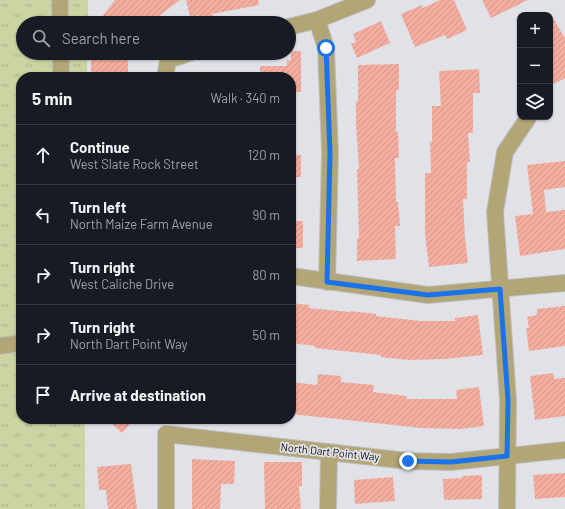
<!DOCTYPE html>
<html lang="en">
<head>
<meta charset="utf-8">
<style>
  :root { --surface:#171b24; --page:#242831; --text:#f1f3f6; --muted:#9ea1a6; --line:#363941 }
  body { margin:0; font-family:Barlow,sans-serif; background:var(--page); color:var(--text) }
  .controls { position:absolute; right:12px; top:12px; display:grid; overflow:hidden; border-radius:8px; box-shadow:0 1px 3px #0004 }
  .controls button { width:36px; height:36px; display:grid; place-items:center; padding:0; border:0; border-bottom:1px solid var(--line); background:var(--surface); color:var(--text); font:20px sans-serif }
  .stop { position:absolute; width:12px; height:12px; margin:-9px; border:3px solid #1a73e8; border-radius:50%; background:#fff }
  .stop.end { background:#1a73e8; border-color:#fff; box-shadow:0 1px 4px #0008 }
  .list { margin:0; padding:0; list-style:none }
  h2 { display:flex; justify-content:space-between; align-items:center; height:52px; margin:0; padding:0 16px; font-size:17px }
  h2 small { font-size:13px; font-weight:400; color:var(--muted) }
  .list li { display:grid; grid-template-columns:26px 1fr auto; gap:12px; align-items:center; box-sizing:border-box; height:60px; padding:0 16px; border-top:1px solid var(--line) }
  .list b { display:block; font-size:15px; white-space:nowrap }
  .list p { margin:0; font-size:13px; white-space:nowrap; color:var(--muted) }
  .list em { font-size:13px; font-style:normal; color:var(--muted) }
  .icon { flex:none; width:22px; height:22px; fill:none; stroke:currentColor; stroke-width:2; stroke-linecap:round; stroke-linejoin:round }
  .map { position:relative; flex:none; width:565px; height:509px; overflow:hidden }
  .search { position:absolute; background:var(--surface); box-shadow:0 1px 3px #0004; left:16px; top:16px; width:280px; height:44px; display:flex; align-items:center; gap:10px; box-sizing:border-box; padding:0 14px; border-radius:22px; color:var(--muted); font-size:15px }
  .panel { position:absolute; background:var(--surface); box-shadow:0 1px 3px #0004; left:16px; top:72px; width:280px; height:352px; border-radius:16px }
  .map>svg:first-child { display:block }
  .park { fill:url(#park-tufts) }
  .building { fill:url(#building-hatch) }
  .lines { fill:none; stroke-linecap:round; stroke-linejoin:round }
  .minor-casing { stroke:#bfc0c5; stroke-width:18 }
  .minor { stroke:#b2a576; stroke-width:16 }
  .route { stroke:#1a73e8; stroke-width:5 }
  .labels { text-anchor:middle; stroke-width:3.5; stroke-linejoin:round; paint-order:stroke }
  .street-label { font-size:11px; fill:#0d0d0f; stroke:#e1e2e8 }
</style>
</head>
<body>
<div class="map">
<svg width="565" height="509" viewBox="0 0 565 509">
  <defs>
    <pattern id="park-tufts" width="24" height="20" patternUnits="userSpaceOnUse"><rect width="24" height="20" fill="#cbd4a3"/><path d="M3 7l-1-3M5 7V3M7 7l1-3M15 17l-1-3M17 17v-4M19 17l1-3" fill="none" stroke="#adb58b"/></pattern>
    <pattern id="building-hatch" width="6" height="6" patternUnits="userSpaceOnUse"><rect width="6" height="6" fill="#f4ae9f"/><path d="M-1 1l2-2M0 6l6-6M5 7l2-2" fill="none" stroke="#d09488"/></pattern>
  </defs>
  <rect width="100%" height="100%" fill="#e1e2e8"/>
  <path class="park" d="M0,0H88V23H23V53H87V77H21V419H85V509H0Z"/>
  <path class="building" d="M115,0H180L150,23H97Z
    M186,0H258L259,5L212,14L213,17L199,20L198,15L190,17Z
    M440,0H454L467,30L447,39L445,35L415,47L401,14L422,5L423,8Z
    M482,0H528L491,18Z
    M550,13L565,38V78L554,84L550,76Z
    M381,21L390,43L357,58L351,44L356,42L353,34Z
    M291,51H301V92H291V77H260V66H287V60H291Z
    M91,53H122V57H128V72H91Z
    M399,64V90H396V132H398L399,158H395L396,202H398L400,226H395L396,259L357,261V238H359L357,169H359L356,123V101H358V65Z
    M479,69L480,93H473V133H468L470,162H467V199H463L465,237L468,263L429,267L425,234V173H431L430,142H432V106H441L439,71Z
    M291,155H301V177H291Z
    M565,161V187L544,190L546,212L565,210V249L520,256L515,216L533,214L527,165Z
    M291,221H303V248H291Z
    M291,303L309,305V308L350,312V311L376,314V316L421,321H455V318L478,315L483,355L445,359L407,360L381,357V355L315,348V346L291,343Z
    M565,306V346L529,351L526,328H529L527,317L537,315V309Z
    M553,373L554,379L565,378V416L535,420L530,376Z
    M318,374L341,376V382L374,385L373,392L407,396L406,399H457L456,390L479,387L484,426L461,429L421,428L291,414V382L317,385Z
    M107,419H135L122,433Z
    M192,459L235,461L234,484H221L220,509H192Z
    M264,462H302V486H299L301,509H265Z
    M131,464L137,509H108L106,490H99L97,467Z
    M565,473V497L535,499L533,475Z
    M482,475V499L444,500L443,479L462,478V476Z
    M393,477L395,501L355,504L354,480Z"/>
  <g class="lines">
    <g class="minor-casing">
      <path id="minor" d="M60,0V23
        M317,20L326,48L330,153L327,282
        M289,27L317,20L367,0
        M61,53V77
        M165,77L168,60L190,53
        M291,276L428,295L565,283
        M0,346L21,343
        M166,509V434L408,461L451,462L565,450
        M328,509L329,452
        M507,509L508,400L495,212L505,152L528,118"/>
    </g>
    <use href="#minor" class="minor"/>
  </g>
  <g class="lines">
    <path class="route" d="M326,48L330,153L327,282L428,295L500,289L508,400L507,456L451,462L408,461"/>
  </g>
  <g class="labels">
    <g class="street-label">
      <text transform="translate(330 452) rotate(6)" y="4">North Dart Point Way</text>
    </g>
  </g>
</svg>
<div class="controls">
<button>+</button>
<button>−</button>
<button><svg class="icon" aria-label="layers" viewBox="0 0 24 24"><path d="M12 4l9 5-9 5-9-5zM3 14l9 5 9-5"/></svg></button>
</div>
<div class="stop" style="left:326px;top:48px"></div>
<div class="stop end" style="left:408px;top:461px"></div>
<div class="search"><svg class="icon" aria-label="search" viewBox="0 0 24 24"><circle cx="10" cy="10" r="6"/><path d="M15 15l6 6"/></svg>Search here</div>
<section class="panel">
<h2>5 min<small>Walk · 340 m</small></h2>
<ul class="list">
<li><svg class="icon" aria-label="ahead" viewBox="0 0 24 24"><path d="M12 20V5M6 11l6-6 6 6"/></svg><div><b>Continue</b><p>West Slate Rock Street</p></div><em>120 m</em></li>
<li><svg class="icon" aria-label="left" viewBox="0 0 24 24"><path d="M17 20v-9H6M10 6l-5 5 5 5"/></svg><div><b>Turn left</b><p>North Maize Farm Avenue</p></div><em>90 m</em></li>
<li><svg class="icon" aria-label="right" viewBox="0 0 24 24"><path d="M7 20v-9h11M14 6l5 5-5 5"/></svg><div><b>Turn right</b><p>West Caliche Drive</p></div><em>80 m</em></li>
<li><svg class="icon" aria-label="right" viewBox="0 0 24 24"><path d="M7 20v-9h11M14 6l5 5-5 5"/></svg><div><b>Turn right</b><p>North Dart Point Way</p></div><em>50 m</em></li>
<li><svg class="icon" aria-label="arrive" viewBox="0 0 24 24"><path d="M6 21V4h12l-3 4 3 4H6"/></svg><div><b>Arrive at destination</b></div></li>
</ul>
</section>
</div>
</body>
</html>
